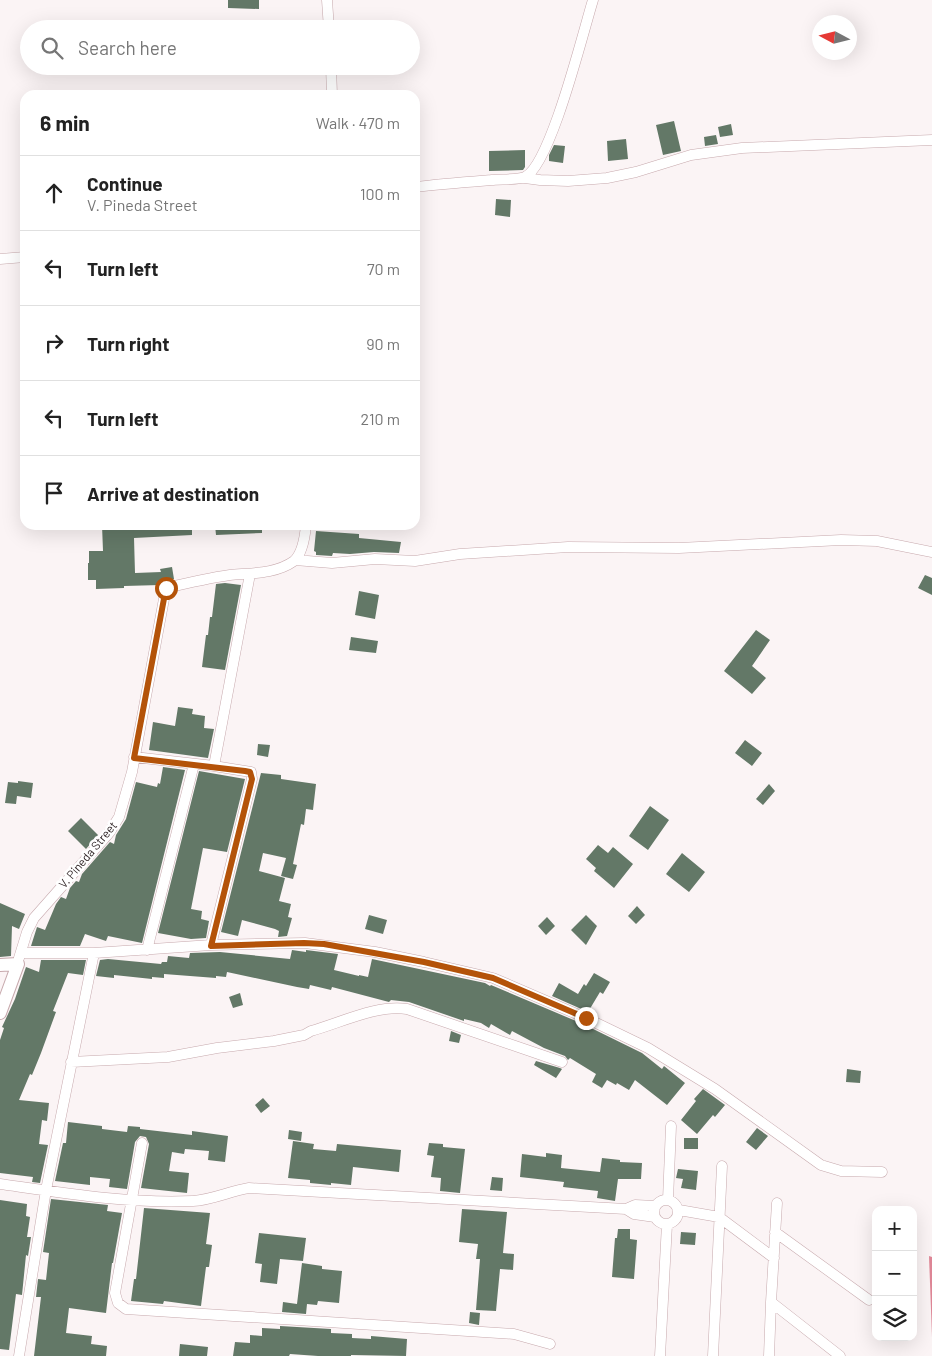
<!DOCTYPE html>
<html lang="en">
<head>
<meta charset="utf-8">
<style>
  :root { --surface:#fff; --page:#f6f6f6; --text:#222; --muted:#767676; --line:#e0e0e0 }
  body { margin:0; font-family:Barlow,sans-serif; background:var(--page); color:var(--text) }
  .controls { position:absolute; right:15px; bottom:15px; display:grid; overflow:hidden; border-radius:10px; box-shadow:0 5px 20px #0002 }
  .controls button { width:45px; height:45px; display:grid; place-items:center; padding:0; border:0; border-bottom:1px solid var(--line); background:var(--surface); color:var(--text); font:25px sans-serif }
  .compass { position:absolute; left:812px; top:15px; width:45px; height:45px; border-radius:50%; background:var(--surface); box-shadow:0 5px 20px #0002; rotate:277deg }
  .stop { position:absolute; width:15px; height:15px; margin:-11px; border:4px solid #b45309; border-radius:50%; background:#fff }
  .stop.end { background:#b45309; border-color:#fff; box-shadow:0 1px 5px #0008 }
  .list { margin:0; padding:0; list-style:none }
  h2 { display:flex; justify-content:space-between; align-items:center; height:65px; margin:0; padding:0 20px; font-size:21px }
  h2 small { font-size:16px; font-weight:400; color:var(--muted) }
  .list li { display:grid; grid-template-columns:32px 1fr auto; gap:15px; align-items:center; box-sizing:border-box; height:75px; padding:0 20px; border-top:1px solid var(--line) }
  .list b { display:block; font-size:19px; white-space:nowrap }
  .list p { margin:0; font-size:16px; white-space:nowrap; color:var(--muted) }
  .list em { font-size:16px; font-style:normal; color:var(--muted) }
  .icon { flex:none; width:28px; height:28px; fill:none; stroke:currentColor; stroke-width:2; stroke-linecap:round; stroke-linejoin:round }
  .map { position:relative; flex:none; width:932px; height:1356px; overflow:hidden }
  .search { position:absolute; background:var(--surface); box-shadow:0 5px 20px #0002; left:20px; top:20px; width:400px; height:55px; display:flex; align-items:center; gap:12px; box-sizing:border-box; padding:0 18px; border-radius:28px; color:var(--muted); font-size:19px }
  .panel { position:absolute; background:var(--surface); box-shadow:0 5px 20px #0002; left:20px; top:90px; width:400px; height:440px; border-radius:15px }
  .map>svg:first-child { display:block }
  .water { fill:#df8797 }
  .building { fill:#637867 }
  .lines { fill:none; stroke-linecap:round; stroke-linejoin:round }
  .minor-casing { stroke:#c7a9ad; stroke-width:11 }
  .tertiary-casing { stroke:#c7a9ad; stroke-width:14 }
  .minor { stroke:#fff; stroke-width:10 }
  .tertiary { stroke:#fff; stroke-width:12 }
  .route { stroke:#b45309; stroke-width:6 }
  .labels { text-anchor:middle; stroke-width:5; stroke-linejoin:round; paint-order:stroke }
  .street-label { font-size:12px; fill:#2a1f20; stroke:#fff }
</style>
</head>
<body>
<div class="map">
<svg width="932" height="1356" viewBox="0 0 932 1356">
  <rect width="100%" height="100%" fill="#fbf4f5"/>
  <path class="water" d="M929,1256L932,1257V1337Z"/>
  <path class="building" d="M228,0H259V9L228,8Z
    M674,121L681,151L663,155L656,125Z
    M731,124L733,135L720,137L718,127Z
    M716,135L718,144L705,146L704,137Z
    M626,139L628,159L608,161L607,141Z
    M554,145L565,146L563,163L549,161V155Z
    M525,150V167L523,170L489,171V151Z
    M496,199L511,200L510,217L495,215Z
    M102,525H192V535L134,538L135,573L161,572L160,569L172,567L174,579L164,582L160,585L124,586V588L96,589V580H88V563H89V551H103Z
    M215,525H262V533L216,535Z
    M316,531L359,534V538L401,542L399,553L374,552L350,554L333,553L332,556L316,555V552L314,551Z
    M925,575L932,578V595L918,588Z
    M225,583L241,585L225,670L202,667L206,635H208L210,617H212L216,584Z
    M359,591L379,595L375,619L355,615Z
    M756,630L770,640L752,666L766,678L752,694L724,671Z
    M351,637L378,641L376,653L349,650Z
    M178,707L193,709L192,714L205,716L204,728L214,729L208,758L149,750L153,722L175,726Z
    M745,740L762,753L752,766L735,753Z
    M258,744L270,745L268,757L257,755Z
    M163,767L185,770L142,943L108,936L106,941L85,934L80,946H31L37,927L45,930L56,904L61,897L66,899L70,888L76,881L79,882L82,874L110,842L114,844L116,835L126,819L136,782L157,787L158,783L160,784Z
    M199,771L245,779L227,852L203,848L191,909L202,911L201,919L209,921L206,938L191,939L158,933Z
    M261,773L281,775V779L316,784L313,810L306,809L304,825L301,824L293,864L297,865L293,879L281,876L286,858L263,853L259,871L285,878L279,901L291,904L288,917L292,918L287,936L278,937L279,931L275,929L242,920L238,936L221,932Z
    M18,781L33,783L31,798L17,796L16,804L5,803L8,782L18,783Z
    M769,784L775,791L763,805L756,799Z
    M650,806L669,820L648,850L629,836Z
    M81,818L98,835L86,849L68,831Z
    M598,845L608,853L613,847L633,864L614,888L594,871L596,868L586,859Z
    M682,853L705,872L689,892L666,874Z
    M0,903L25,914L19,929L12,926L11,956L0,957Z
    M637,906L645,915L636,924L628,916Z
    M369,915L387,920L383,934L365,929Z
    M586,915L597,926L586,945L571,930Z
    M547,917L555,926L546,935L538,926Z
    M292,950L306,952V950L338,954L334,970L359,976V975L368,977L372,959L485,983L490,986L491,985L583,1024L642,1053L662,1069L664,1066L685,1083L667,1105L635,1080L629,1090L617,1083L616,1085L607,1080L602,1088L592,1082L596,1074L570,1058L568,1060L565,1056L544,1048L512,1031L510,1035L491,1024L489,1028L481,1023L464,1019V1021L409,1002L391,1000L389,1002L332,987L331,990L310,985L309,989L297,987L227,972L226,977L216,976V978L164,974V978L152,977V979L114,975V978L96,976L100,960L108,959L161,964L162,962H167L168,956L189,958L190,953L220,952L290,959Z
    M41,960H86L83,975L68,973L53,1011L56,1012L41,1053L32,1075L30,1074L19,1100L49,1103L47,1121L42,1120L39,1144L48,1145L40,1183L32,1182L33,1177L0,1173V1040L4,1028L2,1027L15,999L26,967L39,972Z
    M594,973L610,982L603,994L600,992L588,1012L552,996L559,983L578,994L584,984L586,986Z
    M240,993L243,1005L233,1008L229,997Z
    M451,1031L461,1035L459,1043L449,1041Z
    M536,1061L560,1068L562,1069L556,1078L534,1065Z
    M847,1069L861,1071L860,1083L846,1082Z
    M703,1089L725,1105L715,1117L713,1115L697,1134L681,1120L696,1101L694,1099Z
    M263,1098L270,1106L261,1113L255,1105Z
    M68,1122L102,1126V1129L127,1132L128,1126L140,1127V1129L192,1135V1131L228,1136L225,1162L208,1160L209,1151L185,1149L184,1154L172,1152L169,1171L189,1173L187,1193L141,1188L149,1144L146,1137L140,1136L135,1142L127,1189L109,1187L110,1179L90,1177V1185L55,1181L63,1143H66Z
    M757,1128L768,1136L756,1150L746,1142Z
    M289,1130L302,1132L301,1141L288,1139Z
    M684,1138H698V1149H684Z
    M293,1141L314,1144L313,1149L336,1151L337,1144L401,1150L399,1172L353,1167L351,1185L331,1183V1185L310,1183V1180L288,1178Z
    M429,1143L443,1144V1147L465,1149L460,1193L440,1191L441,1178L431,1177L434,1156L427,1155Z
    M546,1153L562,1155L561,1168L600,1172L602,1158L620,1160V1162L642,1163L641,1179H618L615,1201L597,1198L598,1191L563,1187L564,1182L520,1177L522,1154L546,1157Z
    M678,1169L698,1171L696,1190L681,1188L683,1179L676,1178Z
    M492,1177L503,1178L502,1191L490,1190Z
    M51,1199L108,1205L107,1211L122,1213L113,1263H112L106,1313L69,1308L66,1333L92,1336L91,1344L107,1346L106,1356H34L41,1297H36L38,1279L46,1280L49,1253L43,1252Z
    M0,1200L27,1204L26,1216L30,1217L27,1237H31L28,1256L26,1255L22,1295L16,1294L9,1350L0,1349Z
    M144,1208L210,1213L206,1244L212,1245L209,1267H206L201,1306L164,1301L163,1304L131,1301L134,1279H136Z
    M462,1209L507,1212L503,1253L514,1254L513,1270L500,1269L496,1311L476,1310L480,1259H476L478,1244L459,1242Z
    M618,1229H630V1239L637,1240L634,1279L612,1277L615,1238H617Z
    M681,1232L696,1233L695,1245L680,1244Z
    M259,1233L306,1238L303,1261L280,1259L277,1284L260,1282L262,1264L255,1263Z
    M302,1263L322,1266V1269L342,1271L339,1303L318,1301L317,1305L307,1304L306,1314L282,1312L283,1302L297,1304Z
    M470,1312L480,1313L479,1325L469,1323Z
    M280,1326L331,1329V1333L352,1334V1338L371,1339V1336L407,1339L406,1356L351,1355V1356H318L290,1354L289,1356H233L235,1342L250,1343V1335L262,1336V1328L280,1329Z
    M180,1344L208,1347L207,1356H179Z"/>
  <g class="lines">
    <g class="minor-casing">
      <path id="minor" d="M327,0L329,29
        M331,66L332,95
        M525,178L540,180L568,181L607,178L636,172L691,155L742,148L932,140
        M415,187C440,184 466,182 491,180C500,179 519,180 525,177C551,164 583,32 593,0
        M0,259L25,257
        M295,560L332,563L375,559L415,561L460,554L568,547L679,548L841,540L877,541L932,552
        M134,757L214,766L251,772L252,779L211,945
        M214,766L250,574
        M147,950L194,764
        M21,953H94L211,945L305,943L375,952L424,962L493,978L586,1018L648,1048L715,1089L821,1165L841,1171L882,1172
        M19,958L27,932L34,918L109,833L119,817L132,772L166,588C187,583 209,578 230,575C251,573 276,574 294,561C303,553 305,536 306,525
        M71,1062L168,1057L217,1048L274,1041L304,1035L311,1031C340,1023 378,1004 407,1009L562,1062
        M142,1143L115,1293L118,1303L126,1309L514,1334L550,1344
        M0,1184C63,1193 129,1204 193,1201C212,1200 230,1191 249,1188L626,1209L634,1214L655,1217
        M654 1212a12 12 0 1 1 24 0a12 12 0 1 1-24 0Z
        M668,1200L671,1126
        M626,1209L635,1205L655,1206
        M679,1210L719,1217L774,1258
        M775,1232L869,1300
        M771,1302L840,1356
        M19,1356L46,1190L94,953
        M660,1356L667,1224
        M713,1356L722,1166
        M769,1356L771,1302L777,1203"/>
    </g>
    <g class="tertiary-casing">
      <path id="tertiary" d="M0,965L18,964L0,1013"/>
    </g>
    <use href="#minor" class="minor"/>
    <use href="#tertiary" class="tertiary"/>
  </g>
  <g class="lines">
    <path class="route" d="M166,588L134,758L245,771L250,772L252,779L211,946L304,943L324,944L424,962L493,978L586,1018"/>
  </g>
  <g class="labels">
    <g class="street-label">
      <text transform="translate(88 855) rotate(-50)" y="4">V. Pineda Street</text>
    </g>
  </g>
</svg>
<div class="controls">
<button>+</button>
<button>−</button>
<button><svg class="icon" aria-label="layers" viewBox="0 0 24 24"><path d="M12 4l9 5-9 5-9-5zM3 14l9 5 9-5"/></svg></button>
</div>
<svg class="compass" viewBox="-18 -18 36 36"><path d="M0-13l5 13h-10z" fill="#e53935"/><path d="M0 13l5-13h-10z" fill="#767676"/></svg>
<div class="stop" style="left:166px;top:588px"></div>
<div class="stop end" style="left:586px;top:1018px"></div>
<div class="search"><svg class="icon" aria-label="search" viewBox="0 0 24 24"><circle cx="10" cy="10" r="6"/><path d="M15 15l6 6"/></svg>Search here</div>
<section class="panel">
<h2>6 min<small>Walk · 470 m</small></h2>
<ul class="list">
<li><svg class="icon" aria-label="ahead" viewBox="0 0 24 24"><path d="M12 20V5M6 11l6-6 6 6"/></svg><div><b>Continue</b><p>V. Pineda Street</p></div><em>100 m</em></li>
<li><svg class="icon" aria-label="left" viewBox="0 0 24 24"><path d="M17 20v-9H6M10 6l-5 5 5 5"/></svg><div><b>Turn left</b></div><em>70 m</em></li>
<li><svg class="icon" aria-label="right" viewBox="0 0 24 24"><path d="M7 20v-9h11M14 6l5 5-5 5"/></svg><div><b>Turn right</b></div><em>90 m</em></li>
<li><svg class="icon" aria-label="left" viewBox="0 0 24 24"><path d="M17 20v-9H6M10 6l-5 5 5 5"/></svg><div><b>Turn left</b></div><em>210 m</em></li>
<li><svg class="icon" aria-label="arrive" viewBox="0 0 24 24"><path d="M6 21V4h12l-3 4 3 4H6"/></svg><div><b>Arrive at destination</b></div></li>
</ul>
</section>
</div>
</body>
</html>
